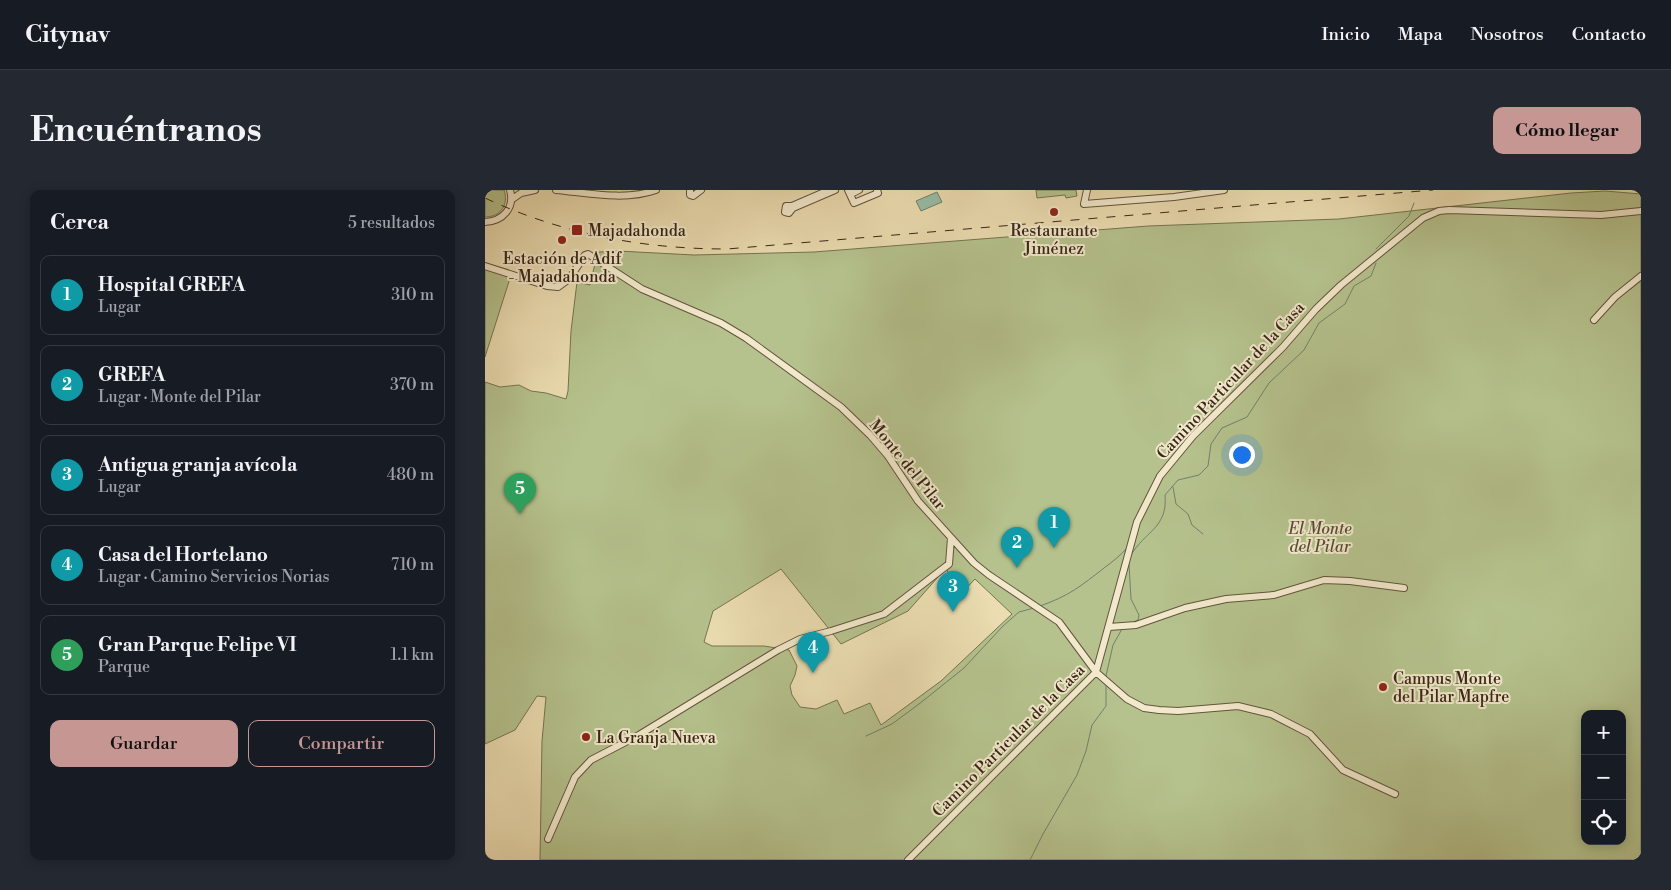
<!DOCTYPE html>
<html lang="es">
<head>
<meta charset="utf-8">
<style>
  :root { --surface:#171b24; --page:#242831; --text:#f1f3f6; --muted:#9ea1a6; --line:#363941; --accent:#c59692 }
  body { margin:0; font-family:"Libre Bodoni",serif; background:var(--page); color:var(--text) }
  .controls { position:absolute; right:15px; bottom:15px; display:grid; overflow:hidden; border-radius:10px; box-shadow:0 2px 12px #0003 }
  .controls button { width:45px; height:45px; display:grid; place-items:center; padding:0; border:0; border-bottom:1px solid var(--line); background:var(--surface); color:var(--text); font:25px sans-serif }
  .you { position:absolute; left:756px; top:264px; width:18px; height:18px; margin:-12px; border:4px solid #fff; border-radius:50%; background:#1a73e8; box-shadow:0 0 0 8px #1a73e833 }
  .badge { display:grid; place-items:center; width:32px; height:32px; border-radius:50%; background:var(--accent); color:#fff; font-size:16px; font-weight:700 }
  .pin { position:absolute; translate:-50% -41px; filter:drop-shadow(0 1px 2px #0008) }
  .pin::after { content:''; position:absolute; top:26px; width:18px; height:15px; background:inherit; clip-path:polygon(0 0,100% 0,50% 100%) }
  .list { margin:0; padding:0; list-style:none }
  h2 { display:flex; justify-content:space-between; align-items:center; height:65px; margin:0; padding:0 20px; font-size:21px }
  h2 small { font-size:16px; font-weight:400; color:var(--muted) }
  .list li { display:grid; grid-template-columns:32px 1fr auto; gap:15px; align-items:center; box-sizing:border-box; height:80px; margin:0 10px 10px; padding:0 10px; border:1px solid var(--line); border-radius:10px }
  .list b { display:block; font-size:19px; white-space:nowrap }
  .list p { margin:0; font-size:16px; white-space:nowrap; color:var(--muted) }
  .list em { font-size:16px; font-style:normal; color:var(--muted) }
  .actions { display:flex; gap:10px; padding:15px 20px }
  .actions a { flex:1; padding:11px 0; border:1px solid var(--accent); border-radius:10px; text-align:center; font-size:18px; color:var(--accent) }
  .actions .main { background:var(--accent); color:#111 }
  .icon { flex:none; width:28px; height:28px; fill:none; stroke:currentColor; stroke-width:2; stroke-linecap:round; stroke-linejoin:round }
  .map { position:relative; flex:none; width:1156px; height:670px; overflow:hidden; border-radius:10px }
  header { display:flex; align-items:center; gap:30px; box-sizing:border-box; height:70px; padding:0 25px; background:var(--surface); border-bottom:1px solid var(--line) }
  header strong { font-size:24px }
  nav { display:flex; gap:28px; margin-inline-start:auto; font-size:18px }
  .intro { display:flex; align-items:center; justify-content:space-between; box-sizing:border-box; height:120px; padding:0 30px }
  h1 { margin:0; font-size:35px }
  .button { padding:12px 22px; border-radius:10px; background:var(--accent); color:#111; font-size:18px; font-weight:700 }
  main { display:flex; gap:30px; padding:0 30px }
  aside { flex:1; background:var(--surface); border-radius:10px; box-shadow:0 2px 12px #0003 }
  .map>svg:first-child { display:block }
  .green { fill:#b5c28d; stroke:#767452; fill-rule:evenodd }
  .water { fill:#99bda6; stroke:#72806c }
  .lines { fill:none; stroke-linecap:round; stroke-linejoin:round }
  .stream { stroke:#72806c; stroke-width:1 }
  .minor-casing { stroke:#65533d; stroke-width:8 }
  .minor { stroke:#f2e9cc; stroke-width:6 }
  .rail { stroke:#382516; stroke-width:1; stroke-dasharray:9 9; stroke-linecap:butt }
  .poi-dot { fill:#8f2418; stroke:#f2e9cc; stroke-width:2 }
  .labels { text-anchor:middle; stroke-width:4; stroke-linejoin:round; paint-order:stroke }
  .poi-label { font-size:16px; fill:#382516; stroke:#f2e9cc; text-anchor:start }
  .street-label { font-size:16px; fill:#382516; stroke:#f2e9cc }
  .park-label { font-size:16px; font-style:italic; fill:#574c34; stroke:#f2e9cc }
</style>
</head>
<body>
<header>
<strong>Citynav</strong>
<nav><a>Inicio</a><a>Mapa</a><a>Nosotros</a><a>Contacto</a></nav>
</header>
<div class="intro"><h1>Encuéntranos</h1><a class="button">Cómo llegar</a></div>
<main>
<aside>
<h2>Cerca<small>5 resultados</small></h2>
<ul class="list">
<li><span class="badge" style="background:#0f9aa8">1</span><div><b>Hospital GREFA</b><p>Lugar</p></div><em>310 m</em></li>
<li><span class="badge" style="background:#0f9aa8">2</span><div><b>GREFA</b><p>Lugar · Monte del Pilar</p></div><em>370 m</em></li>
<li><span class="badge" style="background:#0f9aa8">3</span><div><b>Antigua granja avícola</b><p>Lugar</p></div><em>480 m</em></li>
<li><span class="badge" style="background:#0f9aa8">4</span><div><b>Casa del Hortelano</b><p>Lugar · Camino Servicios Norias</p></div><em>710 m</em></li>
<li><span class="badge" style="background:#2e9e5b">5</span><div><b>Gran Parque Felipe VI</b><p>Parque</p></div><em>1.1 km</em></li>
</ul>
<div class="actions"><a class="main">Guardar</a><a>Compartir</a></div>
</aside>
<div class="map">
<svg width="1156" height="670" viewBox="0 0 1156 670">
  <rect width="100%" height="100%" fill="#ebddb1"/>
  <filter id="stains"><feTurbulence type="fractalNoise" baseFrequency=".004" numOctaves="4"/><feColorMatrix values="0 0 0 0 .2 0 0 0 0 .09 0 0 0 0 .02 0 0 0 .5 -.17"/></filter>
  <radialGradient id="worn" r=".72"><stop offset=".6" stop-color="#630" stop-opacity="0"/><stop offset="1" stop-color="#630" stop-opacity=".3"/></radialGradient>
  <path class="green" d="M0,0H19C24,14 16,27 0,27Z
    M551,0H591L592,6L581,8L580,5L552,8Z
    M1120,1L1156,4V670H55L57,551L61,507L52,506L30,540L0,554V192L15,197L34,195L46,201L61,203L81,209L83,201L86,141L92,92L105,95L112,65L114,62L133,61L209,65L329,62L663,36L854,29L1086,3ZM461,378L467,393L475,405L490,389L527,424L456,491L396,535L385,513L359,524L352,510L331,519L315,517L307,505L305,496L310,485L312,476L304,460L279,456H227L219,452L228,421L296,379L356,454L423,421ZM1100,524H1137V651H1100Z
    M0,78L26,85L0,167Z"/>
  <path class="water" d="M452,2L457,12L436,21L431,11Z"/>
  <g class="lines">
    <path class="stream" d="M891,59L924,26L929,13
      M688,297L691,314L703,324L707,335L718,344
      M646,365C660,341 683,338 680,305L693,290L714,285L723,276L726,254L737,238L762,227L784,193L819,160L834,133L860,114L869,96L886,86L891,73
      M644,374L646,409L654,425L653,430L648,432
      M555,416C584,406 596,396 619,378C627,372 635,366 642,358
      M621,486L628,455L637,439
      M381,546L407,534L434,514L479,478L518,436L534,422L549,418
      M545,670L558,644L592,585L601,561L607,535L621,516V495"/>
    <g class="minor-casing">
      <path id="minor" d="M71,0C103,3 140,11 171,0
        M205,0V5L208,6L216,0
        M344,0L307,16H301L300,22L304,23L308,18L350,0
        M363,0L369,13L393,3L392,0
        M367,0L368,3L374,0
        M602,0L599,14L689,7L739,0
        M26,10L36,3L50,0
        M0,32C18,31 30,18 25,0
        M0,76L62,96L73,97L84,89L100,65L103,64L157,99L236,133L261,148L356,217L385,245L403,266L433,311L489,373L504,385L574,432L611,482L642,509L659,518L674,520L693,521L753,516L786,524L825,544L858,580L910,604
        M1109,130L1130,107L1156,86
        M624,437L651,435L700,418L741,409L789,405L839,390L865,391L919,398
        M63,649L90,587L106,570L154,545L293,460L315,449L346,441L399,424L464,374L466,348
        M423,670L611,482L652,332L675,286L708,246L798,157L831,119L856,95L938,28L954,21L964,20L1116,25L1156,21"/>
    </g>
    <use href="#minor" class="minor"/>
    <path class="rail" d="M0,8C77,44 158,59 242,59L948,0"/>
  </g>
  <g class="poi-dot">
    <circle cx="569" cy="22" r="5"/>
    <rect x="86" y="34" width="12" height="12" rx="2.5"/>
    <circle cx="77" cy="50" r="5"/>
    <circle cx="898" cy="497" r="5"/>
    <circle cx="101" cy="547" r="5"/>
  </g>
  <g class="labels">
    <g class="poi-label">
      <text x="103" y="46">Majadahonda</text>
      <text x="569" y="46" text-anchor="middle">Restaurante<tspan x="569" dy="18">Jiménez</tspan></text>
      <text x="77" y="74" text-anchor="middle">Estación de Adif<tspan x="77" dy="18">- Majadahonda</tspan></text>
      <text x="908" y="494">Campus Monte<tspan x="908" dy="18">del Pilar Mapfre</tspan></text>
      <text x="111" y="553">La Granja Nueva</text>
    </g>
    <g class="street-label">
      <text transform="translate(745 190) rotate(-47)" y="6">Camino Particular de la Casa</text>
      <text transform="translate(423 274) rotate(51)" y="6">Monte del Pilar</text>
      <text transform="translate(523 550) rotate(-45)" y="6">Camino Particular de la Casa</text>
    </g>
    <g class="park-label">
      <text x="835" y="344">El Monte<tspan x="835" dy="18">del Pilar</tspan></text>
    </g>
  </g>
  <rect width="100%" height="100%" filter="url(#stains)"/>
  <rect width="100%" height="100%" fill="url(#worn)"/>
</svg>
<div class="controls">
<button>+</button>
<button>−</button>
<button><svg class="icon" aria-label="locate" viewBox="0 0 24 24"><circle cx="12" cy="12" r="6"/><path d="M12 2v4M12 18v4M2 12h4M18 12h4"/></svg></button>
</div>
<div class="you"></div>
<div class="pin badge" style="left:569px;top:358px;background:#0f9aa8">1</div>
<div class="pin badge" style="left:532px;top:378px;background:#0f9aa8">2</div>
<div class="pin badge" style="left:468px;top:422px;background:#0f9aa8">3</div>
<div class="pin badge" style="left:328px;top:483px;background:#0f9aa8">4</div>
<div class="pin badge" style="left:35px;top:324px;background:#2e9e5b">5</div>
</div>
</main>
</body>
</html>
